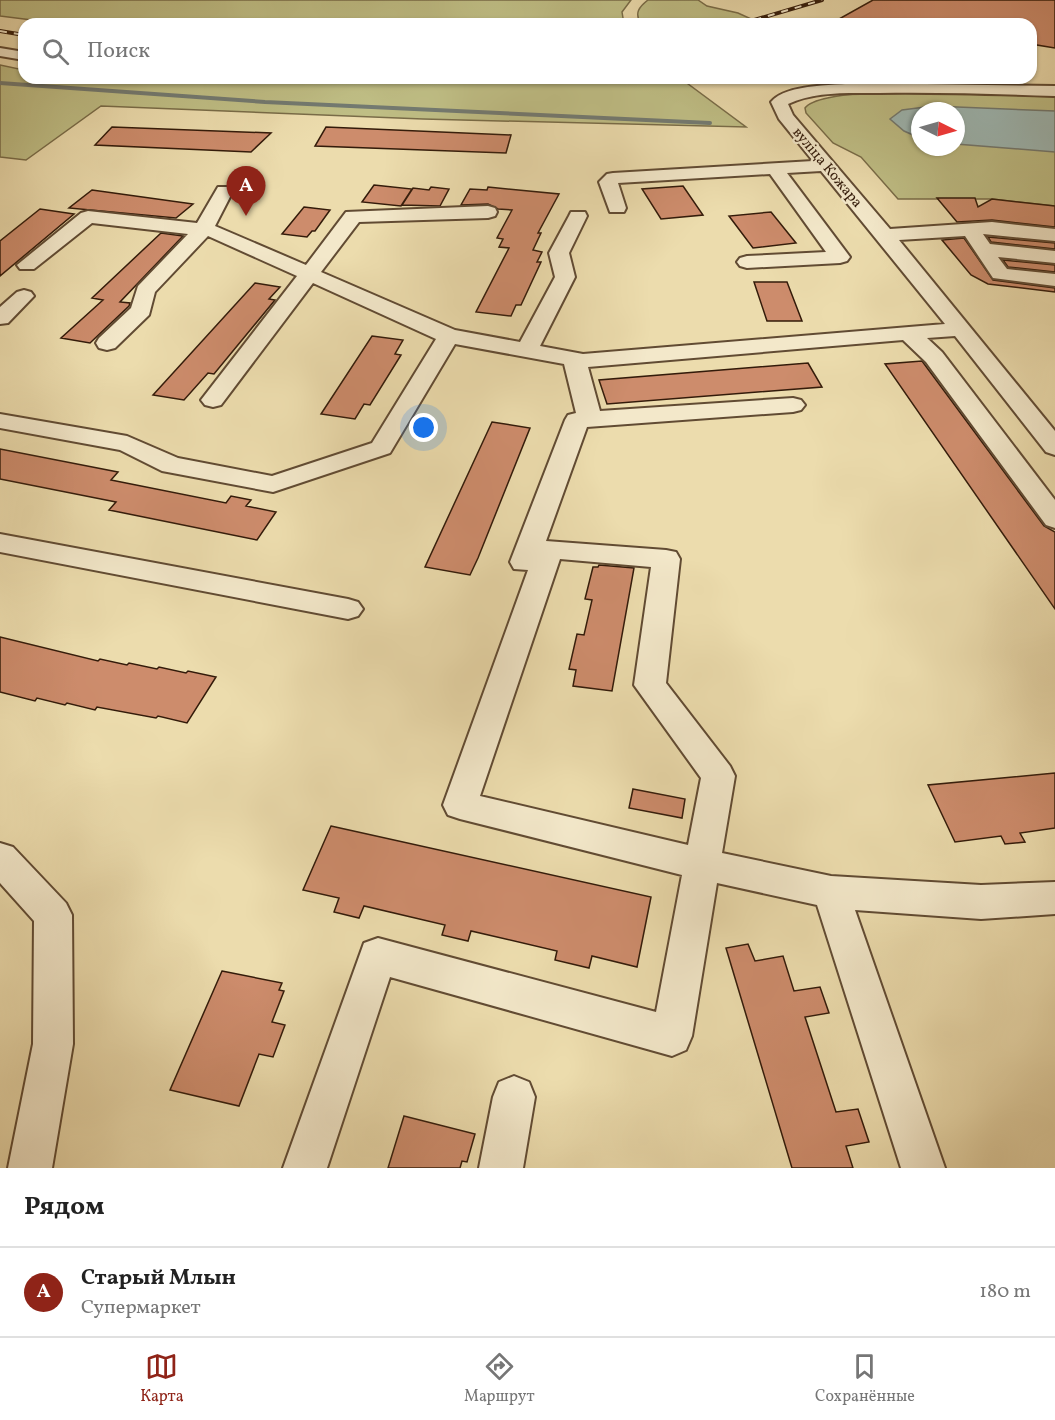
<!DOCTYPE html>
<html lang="ru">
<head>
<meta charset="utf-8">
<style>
  :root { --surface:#fff; --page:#f6f6f6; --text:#222; --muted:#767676; --line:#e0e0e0; --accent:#8f2418 }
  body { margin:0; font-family:Vollkorn,serif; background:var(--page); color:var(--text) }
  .compass { position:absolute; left:911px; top:102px; width:54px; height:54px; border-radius:50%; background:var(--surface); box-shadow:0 2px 4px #0004; rotate:95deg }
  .you { position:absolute; left:424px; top:428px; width:21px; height:21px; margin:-15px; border:4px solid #fff; border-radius:50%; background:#1a73e8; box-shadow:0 0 0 9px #1a73e833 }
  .badge { display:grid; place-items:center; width:39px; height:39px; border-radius:50%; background:var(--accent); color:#fff; font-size:20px; font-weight:700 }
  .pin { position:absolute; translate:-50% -50px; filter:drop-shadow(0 2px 3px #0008) }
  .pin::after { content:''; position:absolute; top:32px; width:21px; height:18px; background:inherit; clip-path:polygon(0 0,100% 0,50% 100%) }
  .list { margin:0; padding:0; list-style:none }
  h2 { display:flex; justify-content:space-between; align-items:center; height:78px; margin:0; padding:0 24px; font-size:26px }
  h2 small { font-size:20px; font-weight:400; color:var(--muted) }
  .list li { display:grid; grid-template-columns:39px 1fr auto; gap:18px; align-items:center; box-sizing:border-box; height:90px; padding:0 24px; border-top:2px solid var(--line) }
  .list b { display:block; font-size:22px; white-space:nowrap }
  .list p { margin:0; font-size:20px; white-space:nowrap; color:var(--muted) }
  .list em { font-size:20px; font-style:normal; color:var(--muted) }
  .icon { flex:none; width:33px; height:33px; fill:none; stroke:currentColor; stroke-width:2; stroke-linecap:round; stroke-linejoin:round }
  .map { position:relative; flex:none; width:1055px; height:1168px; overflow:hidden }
  .search { position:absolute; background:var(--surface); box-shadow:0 2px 4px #0004; left:18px; right:18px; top:18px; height:66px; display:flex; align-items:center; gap:15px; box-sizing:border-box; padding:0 21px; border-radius:18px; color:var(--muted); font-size:22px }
  .sheet { height:168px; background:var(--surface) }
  nav { display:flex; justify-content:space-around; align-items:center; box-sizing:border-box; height:84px; border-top:2px solid var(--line); background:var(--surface); font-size:16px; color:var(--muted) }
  nav a { display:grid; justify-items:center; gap:3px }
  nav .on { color:var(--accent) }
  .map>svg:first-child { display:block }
  .green { fill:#bfbe85; stroke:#796c48; stroke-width:1.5; fill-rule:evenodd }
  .water { fill:#9eb9b5; stroke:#737a71; stroke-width:1.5 }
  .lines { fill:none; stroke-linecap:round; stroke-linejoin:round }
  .stream { stroke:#737a71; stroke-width:4 }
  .building { fill:#cd8c6c; stroke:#331b0a; stroke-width:1.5 }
  .minor-casing { stroke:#614b33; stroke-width:4 }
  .minor { fill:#f3e8ca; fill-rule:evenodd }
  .rail-casing { stroke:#331b0a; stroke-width:4 }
  .rail { stroke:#f3e8ca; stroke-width:2; stroke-dasharray:7; stroke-linecap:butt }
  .labels { text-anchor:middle; stroke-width:4.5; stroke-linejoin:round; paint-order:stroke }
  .far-street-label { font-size:15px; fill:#331b0a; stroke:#f3e8ca }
</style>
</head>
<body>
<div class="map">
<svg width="1055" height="1168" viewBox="0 0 1055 1168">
  <rect width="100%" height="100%" fill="#ecdcad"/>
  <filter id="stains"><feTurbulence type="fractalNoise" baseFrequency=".00333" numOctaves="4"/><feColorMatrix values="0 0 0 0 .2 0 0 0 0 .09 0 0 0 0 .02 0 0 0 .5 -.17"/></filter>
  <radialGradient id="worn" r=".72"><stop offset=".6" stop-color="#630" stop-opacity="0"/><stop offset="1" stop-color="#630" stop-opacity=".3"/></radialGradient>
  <path class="green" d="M0,0H631L622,12L624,24H64L0,16Z
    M648,0H698L707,6L738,13L749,18L721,24H641C634,13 639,7 648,0Z
    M0,65L24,70V78H680L746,127L423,119L101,106L26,160L0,157Z
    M881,91L1055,94V206L992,199H898L861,157L833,143L806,113L805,108C814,95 864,94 881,91ZM920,111H956V147H920Z"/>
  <path class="water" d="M933,106L1055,111V152L956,144V111H920V138L904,131L890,119L902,110Z"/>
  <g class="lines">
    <path class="stream" d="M0,83L265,102L710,123"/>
  </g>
  <path class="building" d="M873,0H1055V48L1031,44V24H830Z
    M112,127L271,133L251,152L95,145Z
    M326,127L511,135L506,153L315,146Z
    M374,185L412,189L401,206L362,202Z
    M683,186L703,215L661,219L642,189Z
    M431,187L449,189L440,206L402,205L413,188L429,190Z
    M488,187L559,194L538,233H541L533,250L542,252L537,262H541L521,305H516L511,316L476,312L509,248L499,247L503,239L497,238L512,210L498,209L488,204L461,205L470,189L487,190Z
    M92,190L193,204L176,218L69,208Z
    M937,198H975L978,207L992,199L1055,206V227L992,220L957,222Z
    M304,207L330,210L315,231H312L307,237L282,234Z
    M40,209L74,214L0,276V241Z
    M771,212L796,243L753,248L729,216Z
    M161,233L183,236L120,302L130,303L129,306L90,343L61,338L103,300L92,298Z
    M988,237L1055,243V249L991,242Z
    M964,238L993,280L1055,288V292L988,284L971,275L942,240Z
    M1003,260L1055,265V272L1008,267Z
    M754,282H787L802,321H767Z
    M255,283L280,287L269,299L275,300L214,374L208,373L184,400L153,395Z
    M372,336L403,340L395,354L401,355L370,405L364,404L355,419L321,414Z
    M922,361L1044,526L1055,532V609L885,364Z
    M808,363L822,387L607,404L599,380Z
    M492,422L530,428L478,558L470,575L425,567Z
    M0,449L118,472L111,480L226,503L231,496L251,500L246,506L276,512L257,540L109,510L116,502L0,479Z
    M599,565L634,568L612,691L573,686L576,670L569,669L577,634L584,635L592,600L585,599L593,567H598Z
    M0,637L98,661L100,659L127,665L129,663L157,669L159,667L186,673L188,671L216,677L187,723L158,716L156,718L97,707L95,710L67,703L65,705L37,698L35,701L0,692Z
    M1055,773V828L1020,833L1025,842L1005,844L1001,836L955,842L928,785Z
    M633,789L685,799L682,818L629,808Z
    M331,826L651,897L637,967L592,956L589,968L555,960L557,951L471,931L468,941L442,935L445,925L364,906L359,918L334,912L339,898L303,890Z
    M748,944L755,961L783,956L794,991L820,987L829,1013L805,1017L836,1112L858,1109L869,1142L846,1146L853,1168H792L726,948Z
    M222,971L282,983L279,990L284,991L272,1022L285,1025L273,1057L259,1054L239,1106L170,1090Z
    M404,1116L475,1134L467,1162L462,1161L460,1168H388Z"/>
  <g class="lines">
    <g class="minor-casing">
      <path id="minor" d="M0,48L24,52V60L0,56Z
        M864,83L1055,86V96C996,94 938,92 879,93C850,93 815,91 788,104L793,115L890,229L992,222L1055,229V241L983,234L990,244L1055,251V263L998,257L1007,269L1055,274V286L993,278L965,236L899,240L1055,431V455L1046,452L955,336L927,338L942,352L1055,500V528L1046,525L926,362L903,340L588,367L600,411L793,398L801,400L805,405L801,410L793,412L587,427L546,541L666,550L676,552L680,559L666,683L730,766L735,776L722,853L831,876L981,885L1055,882V914L981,919L855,910L945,1168H901L817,905L717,883L692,1036L686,1050L672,1056L390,977L327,1168H283L364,943L378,938L656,1012L682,875L460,819L448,815L443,805L528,570L514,569L510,562L565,420L568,415L576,413L564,364L455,344L390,453L273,492L162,471L120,450L0,428V414L127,436L178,458L272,476L372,443L436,339L313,283L221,405L213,407L205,405L201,400L297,276L208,236L155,292L149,315L115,348L107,350L99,348L96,343L99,338L131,308L138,286L188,234L92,223L34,269H20L17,265L81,213L88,211L197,223L218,187H230L233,191L215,226L306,265L346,212L488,206L495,208L497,212L495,216L488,218L359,222L321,272L455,330L520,342L555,277L549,253L569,216L571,212H585L587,216L569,253L575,277L540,346L583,354L945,324L821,171L787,173L850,257L847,261L840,263L747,268L740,266L737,262L740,258L747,256L826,252L770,174L618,183L626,208L624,212H610L599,182L607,174L613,173L813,161L779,119L771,102C786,83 841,85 864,83ZM560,559L651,567L634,685L701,778L688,845L480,796Z
        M24,290L31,292L34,296L8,323L0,324V307L17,292Z
        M0,534L348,599L358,602L363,609L358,616L348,619L0,552Z
        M0,843L13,847L66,903L72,915L73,1044L52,1168H8L33,1044L34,921L0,883Z
        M514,1076L529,1082L535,1097L523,1168H479L493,1097L499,1082Z"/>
    </g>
    <use href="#minor" class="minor"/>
    <g class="rail-casing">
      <path id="rail" d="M741,24L822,0
        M0,31L24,35"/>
    </g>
    <use href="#rail" class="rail"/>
  </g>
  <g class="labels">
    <g class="far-street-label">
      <text transform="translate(828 167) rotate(50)" y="5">вуліца Кожара</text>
    </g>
  </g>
  <rect width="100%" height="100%" filter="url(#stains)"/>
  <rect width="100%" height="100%" fill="url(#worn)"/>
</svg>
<svg class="compass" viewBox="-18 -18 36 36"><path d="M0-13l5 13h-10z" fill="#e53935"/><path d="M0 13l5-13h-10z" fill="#767676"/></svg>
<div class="you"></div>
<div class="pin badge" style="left:246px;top:216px">A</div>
<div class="search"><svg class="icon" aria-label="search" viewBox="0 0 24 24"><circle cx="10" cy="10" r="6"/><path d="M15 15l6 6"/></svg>Поиск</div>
</div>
<section class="sheet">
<h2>Рядом<small></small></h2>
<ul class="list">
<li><span class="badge">A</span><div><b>Старый Млын</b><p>Супермаркет</p></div><em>180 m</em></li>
</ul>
</section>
<nav>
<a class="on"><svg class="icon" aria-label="map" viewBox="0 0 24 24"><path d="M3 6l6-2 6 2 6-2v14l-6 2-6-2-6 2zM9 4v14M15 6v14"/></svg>Карта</a>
<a><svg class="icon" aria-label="directions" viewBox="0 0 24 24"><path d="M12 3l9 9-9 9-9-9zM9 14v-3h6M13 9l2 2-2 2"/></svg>Маршрут</a>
<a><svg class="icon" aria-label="saved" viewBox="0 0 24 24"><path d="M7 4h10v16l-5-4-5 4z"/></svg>Сохранённые</a>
</nav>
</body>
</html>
